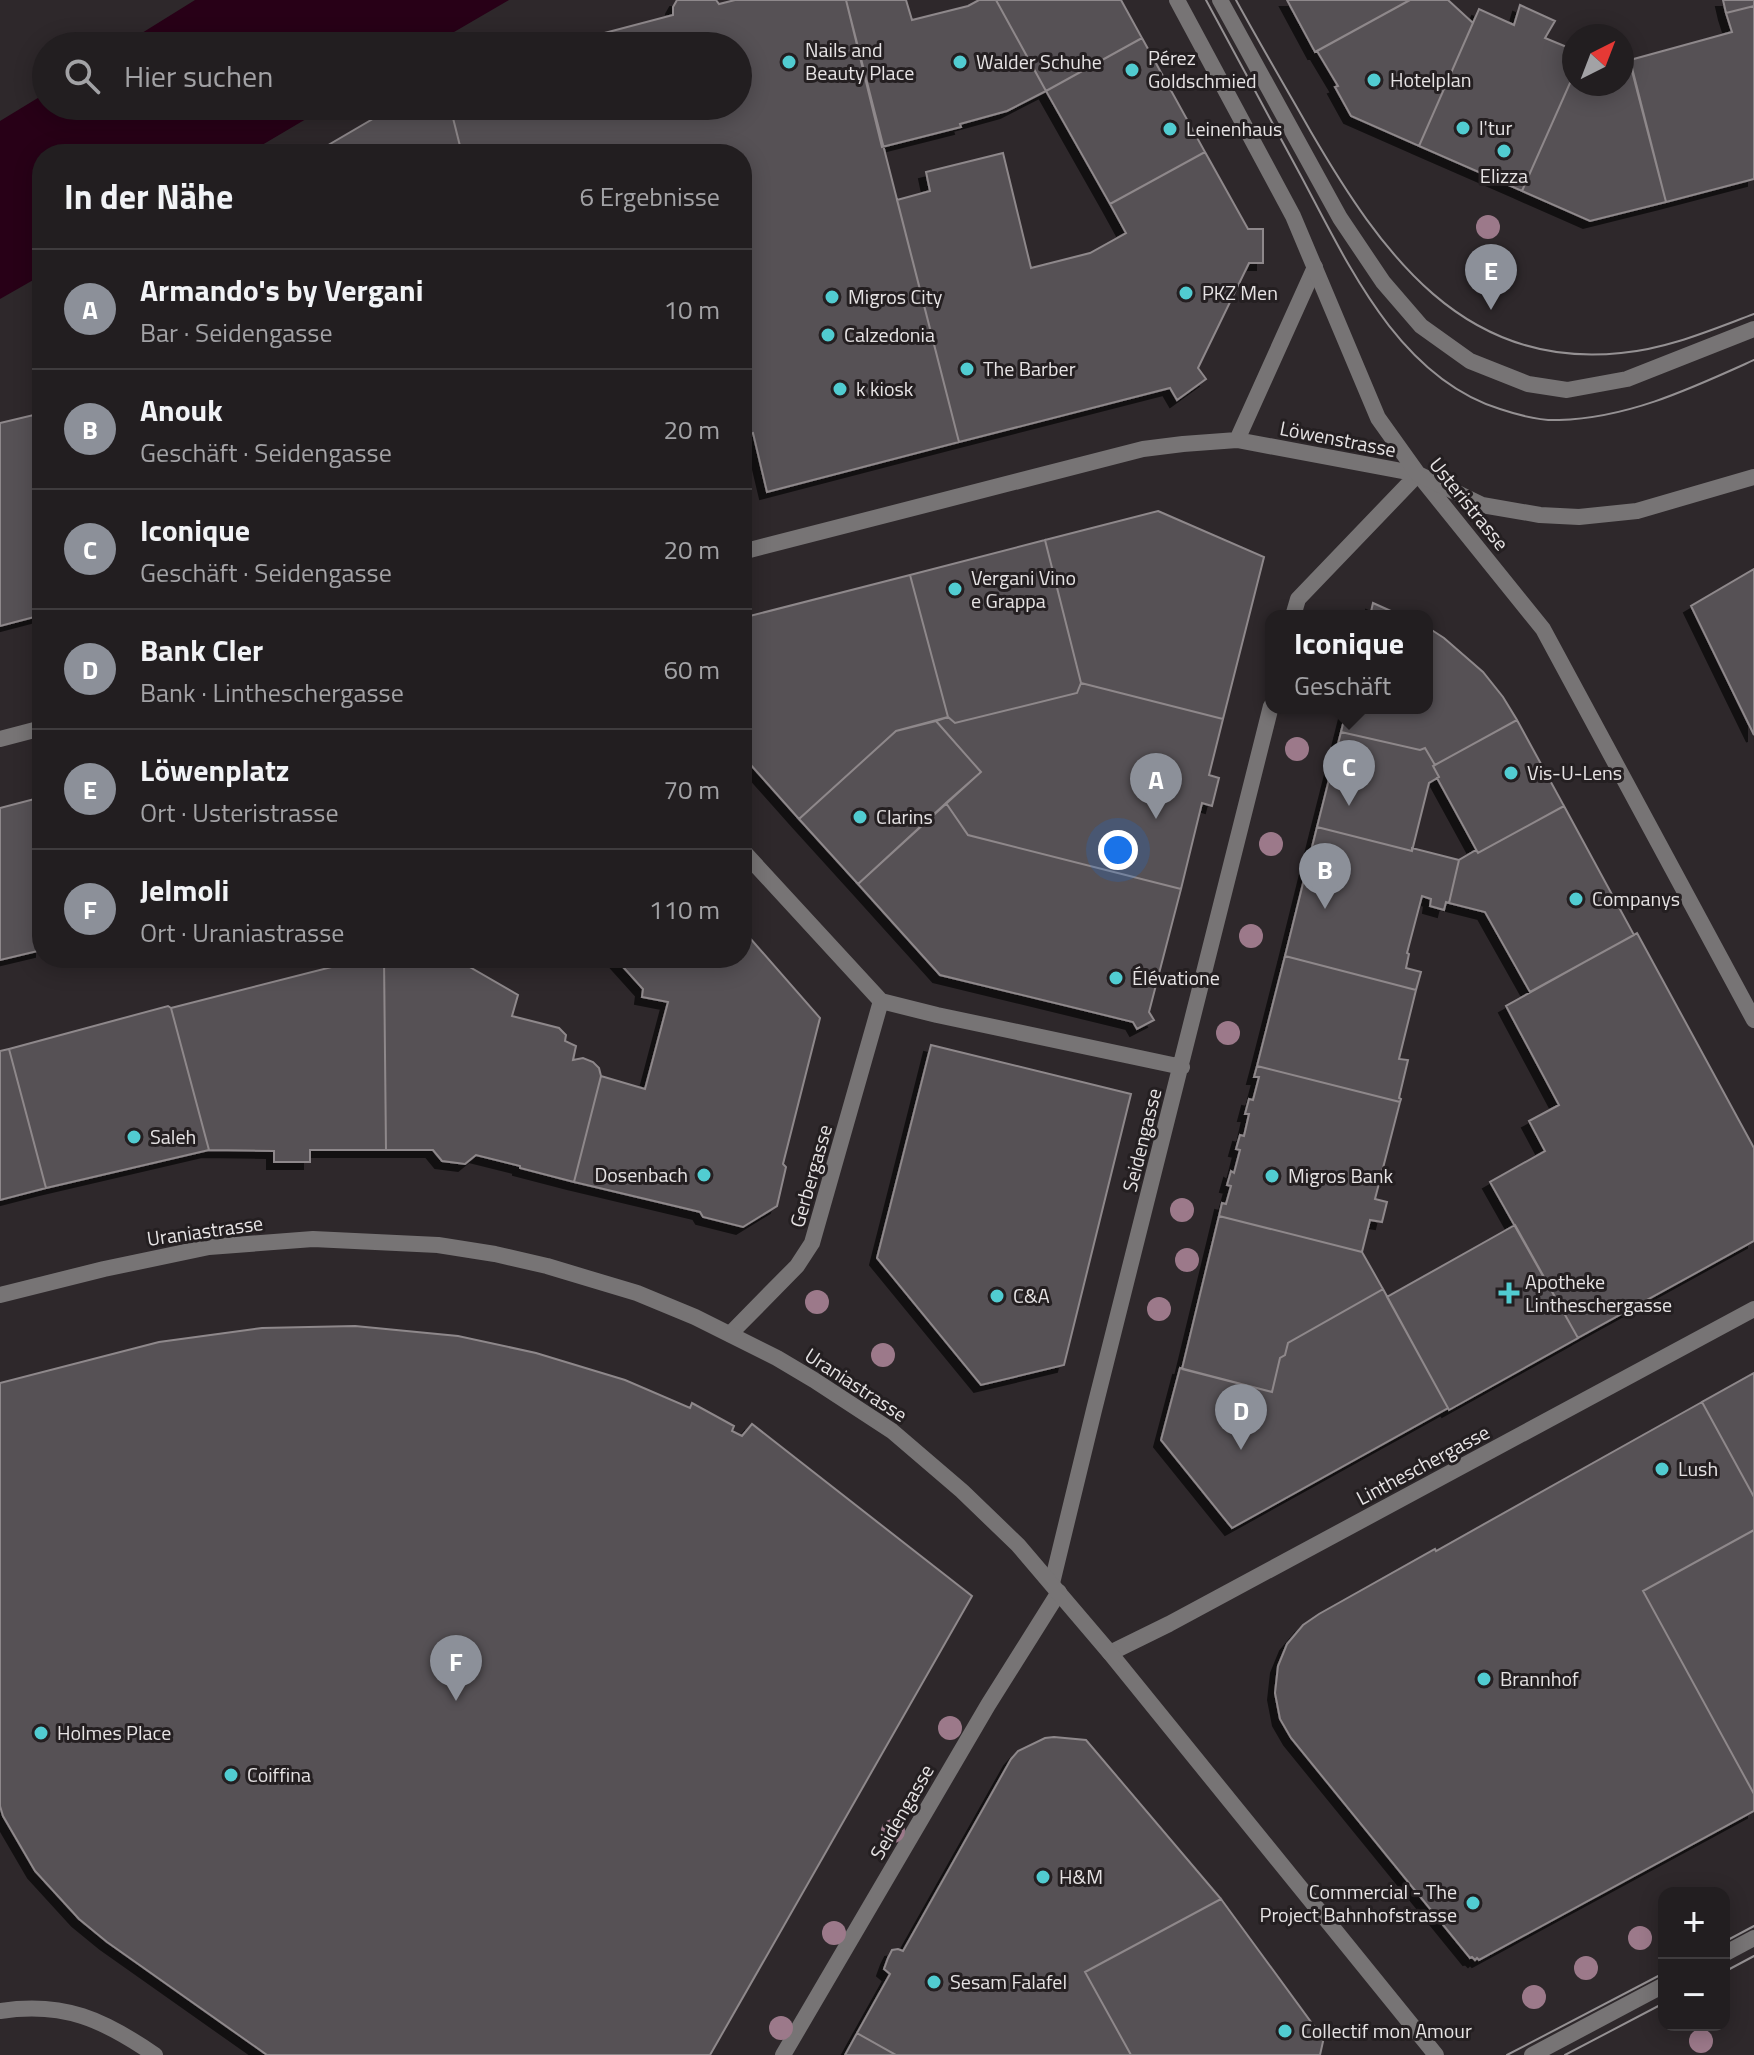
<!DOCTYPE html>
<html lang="de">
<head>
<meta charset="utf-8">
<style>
  :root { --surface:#221e20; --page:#2e2b2d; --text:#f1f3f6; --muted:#a2a2a5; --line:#3f3c3e; --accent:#8c9099 }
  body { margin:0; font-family:"Titillium Web",sans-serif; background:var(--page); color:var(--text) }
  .controls { position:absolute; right:24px; bottom:24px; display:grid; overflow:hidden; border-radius:16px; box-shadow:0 4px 20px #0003 }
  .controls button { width:72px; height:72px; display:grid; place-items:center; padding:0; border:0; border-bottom:2px solid var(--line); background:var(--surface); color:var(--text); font:40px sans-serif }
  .compass { position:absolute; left:1562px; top:24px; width:72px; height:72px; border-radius:50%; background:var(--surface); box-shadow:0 4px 20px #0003; rotate:42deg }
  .you { position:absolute; left:1118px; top:850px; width:28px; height:28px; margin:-20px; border:6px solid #fff; border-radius:50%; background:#1a73e8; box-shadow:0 0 0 12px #1a73e833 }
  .badge { display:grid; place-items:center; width:52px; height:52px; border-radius:50%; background:var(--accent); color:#fff; font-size:26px; font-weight:700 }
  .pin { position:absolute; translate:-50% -66px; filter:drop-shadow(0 2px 4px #0008) }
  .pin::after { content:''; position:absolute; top:42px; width:28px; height:24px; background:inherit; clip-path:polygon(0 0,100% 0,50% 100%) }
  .popup { position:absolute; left:1265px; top:610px; width:168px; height:104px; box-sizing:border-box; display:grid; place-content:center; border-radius:16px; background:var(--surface); filter:drop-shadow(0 2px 6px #0005); font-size:26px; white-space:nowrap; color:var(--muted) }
  .popup b { font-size:30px; color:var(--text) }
  .popup::after { content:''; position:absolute; left:50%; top:100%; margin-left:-16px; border:16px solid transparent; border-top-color:var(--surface) }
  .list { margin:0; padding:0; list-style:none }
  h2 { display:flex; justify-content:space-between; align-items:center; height:104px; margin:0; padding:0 32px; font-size:34px }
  h2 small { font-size:26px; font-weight:400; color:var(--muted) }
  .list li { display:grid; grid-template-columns:52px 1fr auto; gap:24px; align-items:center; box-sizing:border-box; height:120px; padding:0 32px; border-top:2px solid var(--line) }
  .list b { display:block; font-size:30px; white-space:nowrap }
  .list p { margin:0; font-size:26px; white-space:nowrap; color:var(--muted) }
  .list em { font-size:26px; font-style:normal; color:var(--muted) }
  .icon { flex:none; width:44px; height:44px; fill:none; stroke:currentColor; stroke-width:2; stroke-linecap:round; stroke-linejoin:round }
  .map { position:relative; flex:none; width:1754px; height:2055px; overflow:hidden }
  .search { position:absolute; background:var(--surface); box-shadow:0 4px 20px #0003; left:32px; top:32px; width:720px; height:88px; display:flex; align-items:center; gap:20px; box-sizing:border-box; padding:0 28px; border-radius:44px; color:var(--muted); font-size:30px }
  .panel { position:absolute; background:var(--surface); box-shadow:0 4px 20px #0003; left:32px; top:144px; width:720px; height:824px; border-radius:32px }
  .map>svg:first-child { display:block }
  .water { fill:#280017 }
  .building { fill:#575154; stroke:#8e888b; stroke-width:2; filter:url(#shadow) }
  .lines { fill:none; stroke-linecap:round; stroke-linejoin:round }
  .service { stroke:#777475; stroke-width:16 }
  .pedestrian { stroke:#777475; stroke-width:16 }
  .minor { stroke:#777475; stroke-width:16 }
  .tertiary { stroke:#777475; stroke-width:16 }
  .tram { stroke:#959193; stroke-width:2 }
  .tree { fill:#9c798a }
  .poi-dot { fill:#51ccd1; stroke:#241f21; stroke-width:3 }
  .labels { text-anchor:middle; stroke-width:6; stroke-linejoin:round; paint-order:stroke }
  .poi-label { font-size:20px; fill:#e6e3e4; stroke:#241f21; text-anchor:start }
  .street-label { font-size:20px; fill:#e6e3e4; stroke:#241f21 }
</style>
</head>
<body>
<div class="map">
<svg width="1754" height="2055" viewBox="0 0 1754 2055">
  <defs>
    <filter id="shadow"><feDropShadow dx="-7" dy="7" stdDeviation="0" flood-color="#0009"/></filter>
  </defs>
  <rect width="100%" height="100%" fill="#2e282b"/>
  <path class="water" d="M195,0H509L430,46H121Z
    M46,93V106H328L247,154H42V275L0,299V121Z"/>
  <path class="building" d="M677,0H716L719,4L735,0H846L959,442L767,492L753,433L742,436V154H462L450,106H738V46H555L673,15V7Z
    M846,0H906L912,20L968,6L979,0H996L1046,91L1007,111L960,124L961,127L882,147Z
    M996,0H1121L1142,38L1046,91Z
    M1287,0H1410L1315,52Z
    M1410,0H1448L1473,23L1419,146L1351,116L1335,87L1338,86L1317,51Z
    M1723,0H1754V6L1726,13Z
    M1520,5L1555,21L1545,38L1574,50V74L1522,191L1419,146L1479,9L1514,25Z
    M1754,6V179L1666,202L1630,60L1732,32L1726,13Z
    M1142,38L1205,152L1110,204L1046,91Z
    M1622,70L1632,71L1666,202L1590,221L1522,191L1574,74V84H1622Z
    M395,106H450L462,154H313Z
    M1205,152L1248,229H1263V263H1249L1198,368L1206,379L1177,400L1170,388L959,442L897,200L930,191L926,172L1003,153L1031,268L1090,253L1126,233L1110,204Z
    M42,413V615L0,626V423Z
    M1158,511L1264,557L1223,719L1081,683L1045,540Z
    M1045,540L1081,683L1077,693L955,723L948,717L910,575Z
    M1754,569V735L1691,606Z
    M910,575L948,717L896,731L799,819L742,755V618Z
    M1373,603L1402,616H1370Z
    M1427,627L1444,638L1483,672L1503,697L1517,720L1435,765L1425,748L1420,750L1341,732L1347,708H1427Z
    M1081,683L1223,719L1209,775L1219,778L1212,806L1202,803L1181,889L968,835L946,803L981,772L936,721L948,717L955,723L1077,693Z
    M1517,720L1564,806L1478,853L1437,778L1439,777L1433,766Z
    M936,721L981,772L858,884L799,819L896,731Z
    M1341,732L1420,750L1425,748L1435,765L1433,766L1439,777L1429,783L1412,851L1317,827Z
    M42,797V950L0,960V808Z
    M946,803L968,835L1181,889L1149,1012L1154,1020L1137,1029L1133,1022L940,975L858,884Z
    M1564,806L1634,935L1530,992L1485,912L1449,903L1459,860L1476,850L1478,853Z
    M1317,827L1412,851V848L1459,860L1449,903L1446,902L1444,910L1430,906L1431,899L1422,896L1407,953L1409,954L1406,968L1421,972L1416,990L1285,956Z
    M742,929L820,1018L783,1164L786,1167L777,1206L743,1227L703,1217L700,1212L574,1182L601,1076L645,1089L668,1002L642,997L643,989L615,958H742Z
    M1637,933L1754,1148V1241L1578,1338L1490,1182L1545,1151L1529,1121L1559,1105L1506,1006Z
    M1285,956L1416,990L1399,1059L1408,1060L1399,1098L1401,1099L1400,1102L1257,1066Z
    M367,958H384L386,1150H310V1162H274V1151L209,1150L171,1008Z
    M384,958H454L518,995L512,1016L559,1028L566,1035L565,1041L576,1046L573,1060L583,1058L593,1062L599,1068L601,1076L574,1182L520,1168V1166L476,1155L465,1164L442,1161L433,1150H386Z
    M168,1006L171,1008L209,1150L46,1188L9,1049Z
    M931,1045L1131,1094L1064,1365L981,1385L877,1258Z
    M9,1049L46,1188L0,1200V1051Z
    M1257,1066L1400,1102L1375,1199L1387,1202L1382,1222L1370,1220L1362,1252L1219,1216L1222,1203L1226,1204L1231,1186L1227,1185L1231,1171L1234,1173L1240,1150L1236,1149L1240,1135L1244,1136L1249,1114H1245L1249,1099L1253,1100L1259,1077H1254Z
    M1219,1216L1362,1252L1383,1289L1288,1343L1285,1355L1280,1358L1272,1392L1182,1369Z
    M1515,1225L1578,1338L1449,1410L1387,1297Z
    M1383,1289L1448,1408L1232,1528L1161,1440L1180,1368L1272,1392L1280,1358L1285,1355L1288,1343Z
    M355,1326L458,1336L536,1353L625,1380L690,1408L692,1403L734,1426L732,1431L742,1436L752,1424L972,1596L710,2055H267L107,1942L79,1919L35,1871L3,1816L0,1806V1383L159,1342L262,1328Z
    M1754,1373V1497L1702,1402Z
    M1702,1402L1754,1497V1530L1643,1591L1754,1794V1811L1479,1960L1477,1958L1475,1960L1472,1957L1470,1958L1291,1738L1280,1719L1275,1693L1278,1666L1287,1644L1303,1625L1319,1614L1435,1549L1436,1551Z
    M1754,1530V1794L1643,1591Z
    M1054,1737L1086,1740L1221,1899L1085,1972L1131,2055H896L857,2033L890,1974L884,1969L888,1958L892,1950L898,1949L903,1951L1011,1759L1018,1751L1045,1738Z
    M1221,1899L1314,2026L1326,2028L1320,2055H1131L1085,1972Z
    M857,2033L896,2055H845Z"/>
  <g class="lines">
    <path class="service" d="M1220,0L1340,218L1383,282L1421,326L1470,361L1528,384L1567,390L1627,379L1754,329
      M1418,474L1543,629L1754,1020
      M1724,1954L1754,1938
      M1532,2055L1664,1985"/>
    <path class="pedestrian" d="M1110,1653L1169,1624L1754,1309
      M783,2055L988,1705L1059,1592"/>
    <path class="minor" d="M1237,440L1315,267
      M742,552L1143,449L1183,444L1237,440L1418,474
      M1293,616L1298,599L1418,474
      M0,739L42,728
      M742,850L881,1001L937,1015L1182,1067
      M730,1334L797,1266L812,1243L881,1001
      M1052,1583L1094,1410L1271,706"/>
    <path class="tertiary" d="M1177,0L1293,216L1378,418L1418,474L1482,505L1540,515L1579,517L1637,511L1754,477
      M0,1295L104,1269L209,1247L313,1239L438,1245L495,1254L547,1266L637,1293L695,1317L777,1358L814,1380L892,1431L962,1491L1018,1545L1110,1653L1436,2055
      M0,2011C64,2001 104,2020 155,2055"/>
    <path class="tram" d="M1206,0C1238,59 1269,117 1301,176C1348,264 1398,377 1500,409C1518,415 1539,421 1559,420C1629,418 1692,388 1754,360
      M1236,0C1260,44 1286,88 1311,132C1381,252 1463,370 1621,353C1667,349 1711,330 1754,314
      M1724,1942L1754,1926
      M1724,1972L1754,1956
      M1507,2055L1664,1973
      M1565,2055L1664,2003"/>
  </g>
  <g class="tree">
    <circle cx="1488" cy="227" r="12"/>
    <circle cx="1297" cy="749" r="12"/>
    <circle cx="1271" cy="844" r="12"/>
    <circle cx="1251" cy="936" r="12"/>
    <circle cx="1228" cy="1033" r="12"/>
    <circle cx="1182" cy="1210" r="12"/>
    <circle cx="1187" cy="1260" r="12"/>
    <circle cx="817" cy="1302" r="12"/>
    <circle cx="1159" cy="1309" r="12"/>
    <circle cx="883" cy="1355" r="12"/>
    <circle cx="950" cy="1728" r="12"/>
    <circle cx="893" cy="1831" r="12"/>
    <circle cx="834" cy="1933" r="12"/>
    <circle cx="1640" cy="1938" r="12"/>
    <circle cx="1586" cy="1968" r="12"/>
    <circle cx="1534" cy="1997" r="12"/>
    <circle cx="781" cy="2028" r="12"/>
    <circle cx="1701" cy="2041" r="12"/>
  </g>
  <g class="poi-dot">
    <circle cx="789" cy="62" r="8"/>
    <circle cx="960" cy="62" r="8"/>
    <circle cx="1132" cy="70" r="8"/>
    <circle cx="1374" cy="80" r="8"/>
    <circle cx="1463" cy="128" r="8"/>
    <circle cx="1170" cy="129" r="8"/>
    <circle cx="1504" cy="151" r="8"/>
    <circle cx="1186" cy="293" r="8"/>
    <circle cx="832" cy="297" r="8"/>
    <circle cx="828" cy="335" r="8"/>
    <circle cx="967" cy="369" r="8"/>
    <circle cx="840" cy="389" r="8"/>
    <circle cx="955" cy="589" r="8"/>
    <circle cx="1511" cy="773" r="8"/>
    <circle cx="860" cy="817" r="8"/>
    <circle cx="1576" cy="899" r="8"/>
    <circle cx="1116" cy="978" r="8"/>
    <circle cx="134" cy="1137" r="8"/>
    <circle cx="704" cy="1175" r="8"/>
    <circle cx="1272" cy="1176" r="8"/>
    <path d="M1505 1281h8v8h8v8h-8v8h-8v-8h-8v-8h8z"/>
    <circle cx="997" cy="1296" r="8"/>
    <circle cx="1662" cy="1469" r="8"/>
    <circle cx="1484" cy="1679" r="8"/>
    <circle cx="41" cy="1733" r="8"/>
    <circle cx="231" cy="1775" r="8"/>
    <circle cx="1043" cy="1877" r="8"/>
    <circle cx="1473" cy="1903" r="8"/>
    <circle cx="934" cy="1982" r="8"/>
    <circle cx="1285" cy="2031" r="8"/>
  </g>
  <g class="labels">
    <g class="poi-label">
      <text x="805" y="57">Nails and<tspan x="805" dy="23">Beauty Place</tspan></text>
      <text x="1148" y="65">Pérez<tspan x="1148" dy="23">Goldschmied</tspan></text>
      <text x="976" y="69">Walder Schuhe</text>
      <text x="1390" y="87">Hotelplan</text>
      <text x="1479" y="135">l'tur</text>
      <text x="1186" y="136">Leinenhaus</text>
      <text x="1504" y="183" text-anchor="middle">Elizza</text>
      <text x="1202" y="300">PKZ Men</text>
      <text x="848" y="304">Migros City</text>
      <text x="844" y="342">Calzedonia</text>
      <text x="983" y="376">The Barber</text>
      <text x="856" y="396">k kiosk</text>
      <text x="971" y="585">Vergani Vino<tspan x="971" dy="23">e Grappa</tspan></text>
      <text x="1527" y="780">Vis-U-Lens</text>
      <text x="876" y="824">Clarins</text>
      <text x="1592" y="906">Companys</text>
      <text x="1132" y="985">Élévatione</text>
      <text x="150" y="1144">Saleh</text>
      <text x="688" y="1182" text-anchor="end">Dosenbach</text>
      <text x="1288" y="1183">Migros Bank</text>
      <text x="1525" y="1289">Apotheke<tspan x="1525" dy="23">Lintheschergasse</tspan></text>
      <text x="1013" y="1303">C&amp;A</text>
      <text x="1678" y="1476">Lush</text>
      <text x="1500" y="1686">Brannhof</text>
      <text x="57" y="1740">Holmes Place</text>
      <text x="247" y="1782">Coiffina</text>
      <text x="1059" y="1884">H&amp;M</text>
      <text x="1457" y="1899" text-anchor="end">Commercial - The<tspan x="1457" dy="23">Project Bahnhofstrasse</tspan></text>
      <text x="950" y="1989">Sesam Falafel</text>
      <text x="1301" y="2038">Collectif mon Amour</text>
    </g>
    <g class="street-label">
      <text transform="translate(1338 439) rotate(11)" y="7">Löwenstrasse</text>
      <text transform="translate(1469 504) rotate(51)" y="7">Usteristrasse</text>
      <text transform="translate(1142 1140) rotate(-76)" y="7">Seidengasse</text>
      <text transform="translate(811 1176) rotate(-74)" y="7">Gerbergasse</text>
      <text transform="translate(205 1231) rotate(-8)" y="7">Uraniastrasse</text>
      <text transform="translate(856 1385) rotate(33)" y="7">Uraniastrasse</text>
      <text transform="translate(1423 1465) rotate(-28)" y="7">Lintheschergasse</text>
      <text transform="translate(902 1812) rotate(-60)" y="7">Seidengasse</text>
    </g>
  </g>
</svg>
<div class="controls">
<button>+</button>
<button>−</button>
</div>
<svg class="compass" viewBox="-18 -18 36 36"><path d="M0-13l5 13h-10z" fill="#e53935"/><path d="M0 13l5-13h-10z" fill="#a2a2a5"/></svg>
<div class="you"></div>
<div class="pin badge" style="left:1156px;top:819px">A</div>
<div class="pin badge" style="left:1325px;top:909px">B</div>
<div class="pin badge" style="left:1349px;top:806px">C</div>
<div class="popup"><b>Iconique</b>Geschäft</div>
<div class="pin badge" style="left:1241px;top:1450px">D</div>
<div class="pin badge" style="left:1491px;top:310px">E</div>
<div class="pin badge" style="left:456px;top:1701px">F</div>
<div class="search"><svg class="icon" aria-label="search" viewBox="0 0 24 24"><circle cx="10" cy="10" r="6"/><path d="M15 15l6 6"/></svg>Hier suchen</div>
<section class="panel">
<h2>In der Nähe<small>6 Ergebnisse</small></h2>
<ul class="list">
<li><span class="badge">A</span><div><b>Armando's by Vergani</b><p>Bar · Seidengasse</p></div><em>10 m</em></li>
<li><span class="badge">B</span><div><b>Anouk</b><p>Geschäft · Seidengasse</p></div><em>20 m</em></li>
<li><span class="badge">C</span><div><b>Iconique</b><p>Geschäft · Seidengasse</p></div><em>20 m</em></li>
<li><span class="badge">D</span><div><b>Bank Cler</b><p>Bank · Lintheschergasse</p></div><em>60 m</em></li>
<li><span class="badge">E</span><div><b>Löwenplatz</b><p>Ort · Usteristrasse</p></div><em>70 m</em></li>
<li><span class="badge">F</span><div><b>Jelmoli</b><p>Ort · Uraniastrasse</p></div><em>110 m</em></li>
</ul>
</section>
</div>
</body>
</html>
